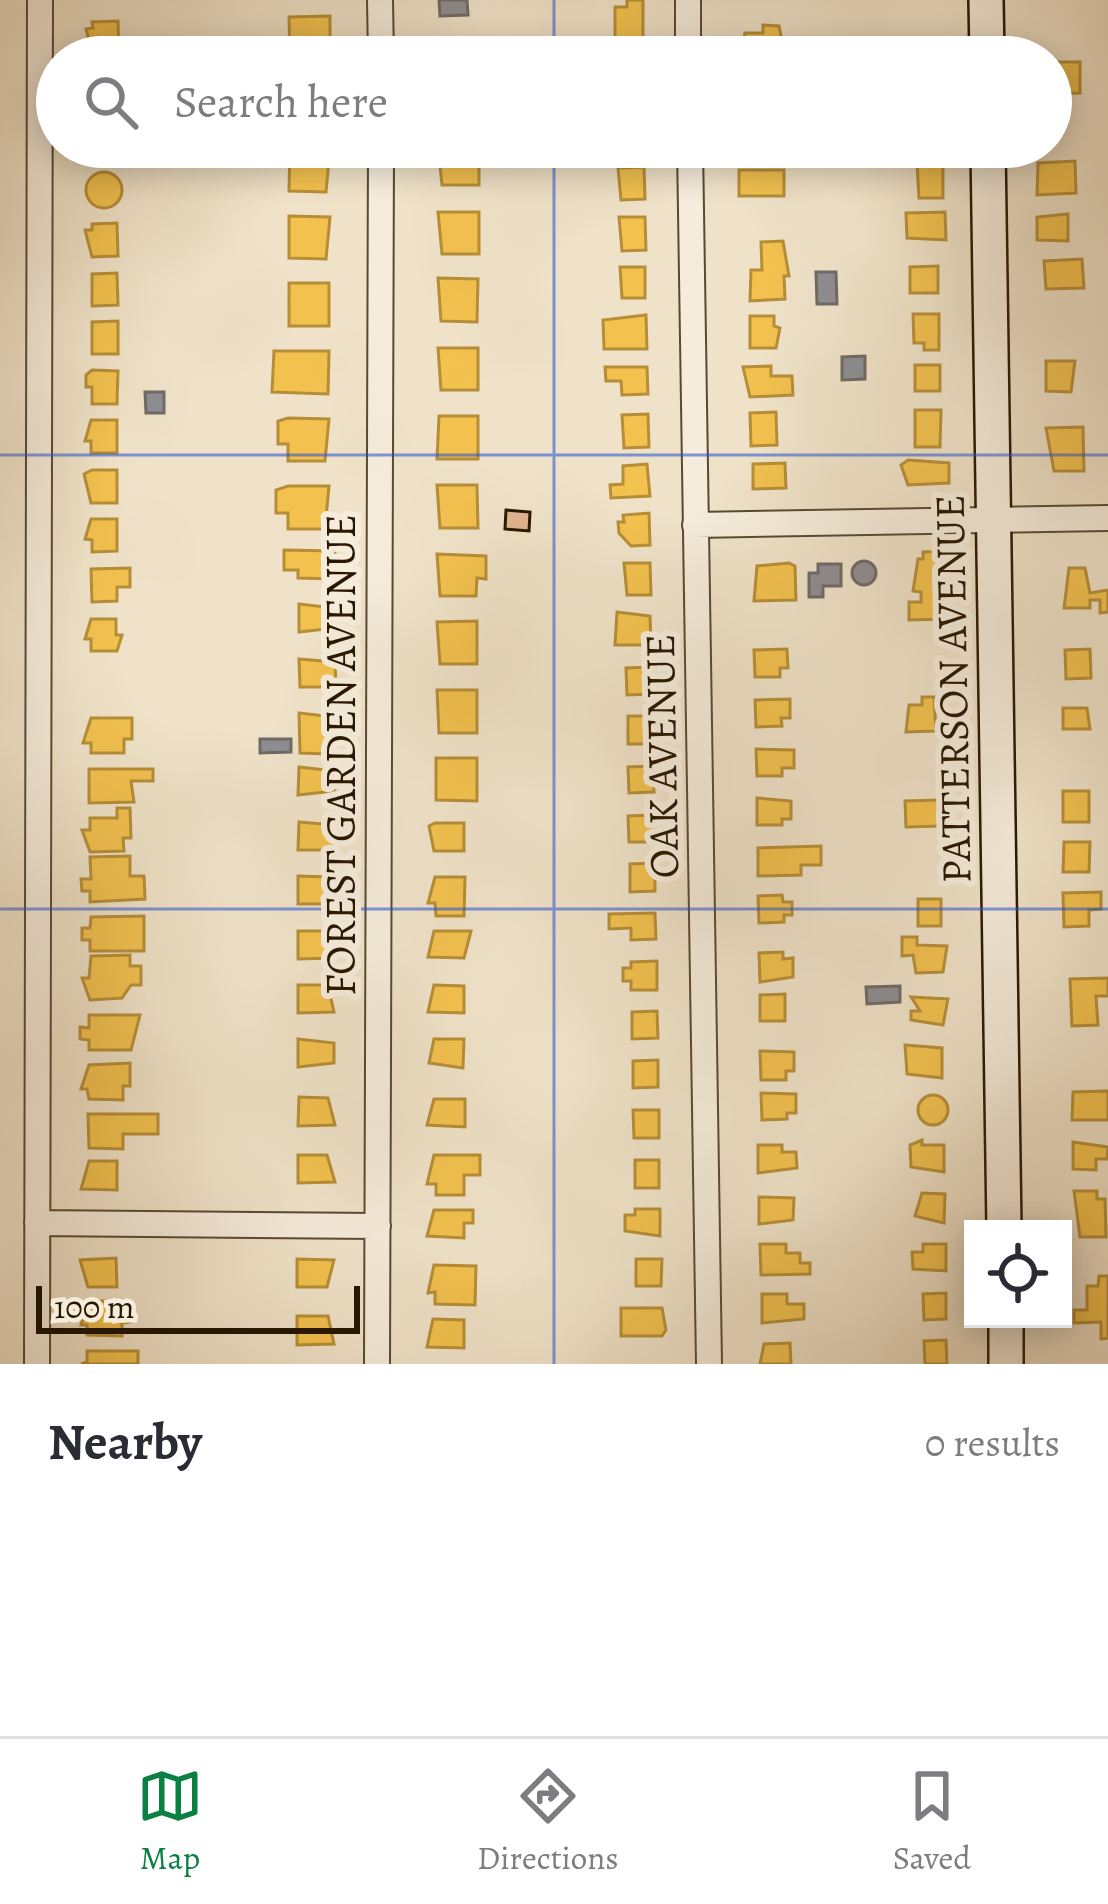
<!DOCTYPE html>
<html lang="en">
<head>
<meta charset="utf-8">
<style>
  :root { --surface:#fff; --page:#f7f7f7; --text:#2b2b33; --muted:#7c7c81; --line:#e1e1e2; --accent:#0b8043 }
  body { margin:0; font-family:Alegreya,serif; background:var(--page); color:var(--text) }
  .controls { position:absolute; right:36px; bottom:36px; display:grid; overflow:hidden; border-radius:0px; box-shadow:0 6px 30px #0003 }
  .controls button { width:108px; height:108px; display:grid; place-items:center; padding:0; border:0; border-bottom:3px solid var(--line); background:var(--surface); color:var(--text); font:60px sans-serif }
  .scale { position:absolute; left:36px; bottom:30px; width:324px; box-sizing:border-box; padding-left:12px; border:6px solid #291700; border-top:0; font-size:33px; line-height:42px; white-space:nowrap; color:#291700; -webkit-text-stroke:9px #f5ecdb; paint-order:stroke }
  .list { margin:0; padding:0; list-style:none }
  h2 { display:flex; justify-content:space-between; align-items:center; height:156px; margin:0; padding:0 48px; font-size:51px }
  h2 small { font-size:39px; font-weight:400; color:var(--muted) }
  .icon { flex:none; width:66px; height:66px; fill:none; stroke:currentColor; stroke-width:2; stroke-linecap:round; stroke-linejoin:round }
  .map { position:relative; flex:none; width:1108px; height:1364px; overflow:hidden }
  .search { position:absolute; background:var(--surface); box-shadow:0 6px 30px #0003; left:36px; right:36px; top:36px; height:132px; display:flex; align-items:center; gap:30px; box-sizing:border-box; padding:0 42px; border-radius:66px; color:var(--muted); font-size:45px }
  .sheet { height:372px; background:var(--surface) }
  nav { display:flex; justify-content:space-around; align-items:center; box-sizing:border-box; height:168px; border-top:3px solid var(--line); background:var(--surface); font-size:33px; color:var(--muted) }
  nav a { display:grid; justify-items:center; gap:6px }
  nav .on { color:var(--accent) }
  .map>svg:first-child { display:block }
  .homes { fill:#f2c14e; stroke:#b68e37; stroke-width:3 }
  .industry { fill:#8d8d92; stroke:#6f6a66; stroke-width:3 }
  .building { fill:#e1b390; stroke:#291700; stroke-width:3 }
  .lines { fill:none; stroke-linecap:round; stroke-linejoin:round }
  .street-casing { stroke:#5a4a32; stroke-width:28 }
  .secondary-casing { stroke:#291700; stroke-width:38 }
  .street { stroke:#f5ecdb; stroke-width:24 }
  .secondary { stroke:#f5ecdb; stroke-width:33 }
  .grid { fill:none; stroke:#1d4ed8; stroke-width:3; stroke-opacity:0.55 }
  .labels { text-anchor:middle; stroke-width:12; stroke-linejoin:round; paint-order:stroke }
  .street-label { font-size:42px; fill:#291700; stroke:#f5ecdb }
</style>
</head>
<body>
<div class="map">
<svg width="1108" height="1364" viewBox="0 0 1108 1364">
  <rect width="100%" height="100%" fill="#efe2c8"/>
  <filter id="stains"><feTurbulence type="fractalNoise" baseFrequency=".00167" numOctaves="4"/><feColorMatrix values="0 0 0 0 .2 0 0 0 0 .09 0 0 0 0 .02 0 0 0 .5 -.17"/></filter>
  <radialGradient id="worn" r=".72"><stop offset=".6" stop-color="#630" stop-opacity="0"/><stop offset="1" stop-color="#630" stop-opacity=".3"/></radialGradient>
  <path class="homes" d="M627,0H643V43H615V7H627Z
    M330,16V57H290L289,17Z
    M118,21L119,55L93,56L86,29L93,28L92,22Z
    M763,25L779,26L784,51L779,57H739L745,33H763Z
    M1051,62H1080V93L1051,94Z
    M438,147H479V185H442Z
    M290,148L330,149L326,192L289,191Z
    M1075,161L1076,193L1037,195L1038,163Z
    M917,163L943,166V198H919Z
    M644,167L645,199L621,200L618,168Z
    M739,170H784V196H739Z
    M86 190a18 18 0 1 1 36 0a18 18 0 1 1-36 0Z
    M438,212H479V254H442Z
    M945,212L946,240L907,238L906,213Z
    M1068,214V241L1037,240V217Z
    M289,216L330,217L326,259L289,258Z
    M619,217H645L646,250L622,251Z
    M117,223L118,256L92,257L85,230H92V224Z
    M783,241L789,276H784L785,299L750,301L751,270H762L761,242Z
    M1082,259L1084,288L1046,289L1044,261Z
    M938,266V293H910V267Z
    M620,267H645V298H622Z
    M117,273L118,305L92,306V274Z
    M438,278L478,279L477,322L441,321Z
    M289,283H329V326H289Z
    M913,314H939V350H924V343H914Z
    M646,315L647,349H604L603,320Z
    M750,316H774V326L780,328L776,348H750Z
    M118,321V354H92V322Z
    M438,348H478V390H441Z
    M274,351H329L328,394L272,392Z
    M1046,361H1075L1071,392L1046,391Z
    M915,365H940V391H915Z
    M771,366V376H792L793,395L750,397L743,367Z
    M605,367H647L648,394L622,395L621,381H606Z
    M92,370L118,371L117,404H92V387H86V375Z
    M915,410H941L940,447H915Z
    M776,412L777,445L751,446L750,413Z
    M648,414L649,447L624,448L622,415Z
    M439,416H478V459H437Z
    M288,418L329,419L325,461H288V444H278V421Z
    M91,420H117V453H91V441H85Z
    M1083,427L1084,471H1054L1046,428Z
    M908,460L949,463V483L908,485L901,465Z
    M785,463L786,488L753,489V464Z
    M647,464L650,496L611,498L610,485L623,484V466Z
    M92,470H117V503H91L84,474Z
    M437,485H477L478,528H440Z
    M288,486H329L325,529H288V513H276V490Z
    M649,513L650,545L631,546L619,533L618,522H624L623,515Z
    M91,519H117V551L92,552V540L85,539Z
    M284,550L335,551L334,579L298,578V570H284Z
    M943,551L951,570L947,619L909,620V602H921V592L913,591L918,559H923V552Z
    M437,554L486,556V579L477,578L476,596H440Z
    M624,563H650L651,595H627Z
    M789,563L795,566L796,600L754,601L757,566Z
    M130,568V587H117V601L92,602L91,569Z
    M1069,568H1085L1090,593L1108,590V612L1100,613V600H1090V608H1064Z
    M299,604L335,608V628L299,632Z
    M617,612L650,616L651,645H615Z
    M91,619H116V635H122L117,651H91V639H85Z
    M477,621V664H440L437,622Z
    M787,649L788,668H780V677H755L754,650Z
    M1090,649L1091,678L1066,679L1065,650Z
    M299,659L335,662L336,687H300Z
    M652,667L653,694L627,695L626,668Z
    M437,690H477V733H439Z
    M922,697H934L936,731L906,732L909,705H922Z
    M790,699V718H781L782,726L756,727L755,700Z
    M1063,708H1087L1090,729H1063Z
    M299,713L335,717L328,754L300,753Z
    M628,716H653V744H628Z
    M91,718H132V739H124V753H91V743H83Z
    M756,749L794,750V768H782V776H757Z
    M436,758H477V801L436,800Z
    M653,766L654,792L629,793L628,767Z
    M299,767L335,771V791L298,795Z
    M89,769H153V781H131L134,802L89,803Z
    M1063,791H1089V822H1063Z
    M757,798L791,801V819H782V825H757Z
    M938,800L942,826L906,827L905,801Z
    M117,808H130L131,838H123L124,851L90,852L82,830H90V818H117Z
    M653,815L654,842H629L628,816Z
    M299,822L334,825V844L328,850H298Z
    M435,823H464V851H434L429,826Z
    M1064,842H1090L1089,872H1063Z
    M821,846V865H801V875L758,876V848Z
    M130,856V876H144L145,899L90,902V891H82L81,879H91L90,857Z
    M655,863V891L630,892V864Z
    M298,876L328,877L334,904H298Z
    M435,877H465L464,916H436L435,903H428Z
    M1101,892V909L1089,910V926L1064,927L1063,893Z
    M782,895L783,902H792V915H784V922L759,923L758,896Z
    M918,899H941V926H918Z
    M655,913L656,939L631,940V928L609,929V914Z
    M144,916V951H90V940H82V928H90L91,917Z
    M298,931H327L334,958L298,959Z
    M434,931H471L464,958L428,957Z
    M902,937H917V945L947,946L943,972L916,973L913,955L902,956Z
    M783,952V959L793,958V977L760,982L759,953Z
    M130,955V966H141V985H131L122,998L90,1000L82,978H89L91,956Z
    M657,961V990H631V981H623V968H631V962Z
    M1108,978V996H1096L1098,1025L1072,1026L1070,979Z
    M298,985H328L334,1012L298,1013Z
    M434,985L464,986V1013L428,1012Z
    M785,994V1021H760V995Z
    M911,997L948,999L943,1025L911,1020V1011H920Z
    M657,1011L658,1038L632,1039V1012Z
    M89,1015H140L131,1050H89V1040L80,1039V1027L89,1028Z
    M298,1039L334,1043V1063L298,1067Z
    M434,1039H464L463,1068L429,1063Z
    M905,1045L942,1048V1078L907,1074Z
    M760,1051L794,1052V1071H786V1080H761Z
    M658,1060V1087L633,1088V1061Z
    M130,1063V1086H123V1100L89,1099L87,1089H81L89,1065Z
    M1108,1091V1120H1072L1073,1092Z
    M761,1093L796,1094V1113H787V1119L762,1120Z
    M918 1110a15 15 0 1 1 30 0a15 15 0 1 1-30 0Z
    M299,1097L328,1098L335,1125L298,1126Z
    M434,1099H465V1127L427,1125Z
    M633,1110H659V1138H634Z
    M88,1114H158V1134H123V1149L89,1148Z
    M922,1140V1145H944V1172L911,1167L910,1145Z
    M1073,1142L1108,1147L1107,1159H1096V1170L1073,1169Z
    M758,1145H782V1152H796L797,1168L758,1173Z
    M298,1155H327L335,1182L298,1183Z
    M434,1155H480V1175H464V1195H436V1184H427Z
    M635,1160H659V1188H635Z
    M89,1161H117V1190L81,1189Z
    M1074,1191H1097V1199H1105L1106,1237H1080Z
    M922,1193L945,1194L944,1223L915,1216Z
    M759,1197L794,1198L793,1220L759,1224Z
    M635,1209H660V1236L625,1231V1215H635Z
    M434,1210H473V1223H464V1238L427,1236Z
    M760,1244H786V1253H800V1263H810V1274L761,1275Z
    M923,1244H946V1271L913,1269L912,1252H923Z
    M116,1258L117,1287H88L80,1260Z
    M297,1259L334,1260L327,1287H297Z
    M636,1259H662L661,1286H636Z
    M434,1265L476,1266L475,1305L435,1304V1292L428,1293Z
    M1099,1276H1108V1338L1101,1339V1322L1074,1323V1310H1087V1286H1098Z
    M946,1293V1319L924,1320L923,1294Z
    M762,1294H787V1304H804V1319L762,1323Z
    M88,1301H129L130,1322L122,1323V1336L87,1335V1325H81Z
    M621,1308H662L666,1330L662,1336H621Z
    M297,1316H328L334,1344L297,1345Z
    M433,1319L464,1320V1348L427,1347Z
    M946,1340L947,1364H925L924,1341Z
    M790,1343L791,1364H760L764,1344Z
    M87,1351H138V1364H81L87,1362Z"/>
  <path class="industry" d="M439,0H467L468,15L440,16Z
    M162,147H182L181,166L161,165Z
    M816,272H836L837,304H817Z
    M865,356V379L842,380V357Z
    M145,392H164V413H146Z
    M852 573a12 12 0 1 1 24 0a12 12 0 1 1-24 0Z
    M818,564H841V586H823V597H809V573H818Z
    M260,739H291V752L260,753Z
    M900,986V1002L867,1004L866,987Z"/>
  <path class="building" d="M506,510L530,512L529,531L505,529Z"/>
  <g class="lines">
    <g class="street-casing">
      <path id="street" d="M380,0L381,57
        M688,0V57
        M690,147L709,1364
        M695,525L1108,518
        M37,1223L378,1226
        M37,1364L40,0
        M377,1364L381,147"/>
    </g>
    <g class="secondary-casing">
      <path id="secondary" d="M986,0L987,57
        M988,147L1004,1229
        M1006,1319V1364"/>
    </g>
    <use href="#street" class="street"/>
    <use href="#secondary" class="secondary"/>
  </g>
  <path class="grid" d="M554,0V57M554,147V1364M0,455H1108M0,909H1108"/>
  <g class="labels">
    <g class="street-label">
      <text transform="translate(952 689) rotate(-91)" y="15">PATTERSON AVENUE</text>
      <text transform="translate(340 755) rotate(-90)" y="15">FOREST GARDEN AVENUE</text>
      <text transform="translate(661 756) rotate(-91)" y="15">OAK AVENUE</text>
    </g>
  </g>
  <rect width="100%" height="100%" filter="url(#stains)"/>
  <rect width="100%" height="100%" fill="url(#worn)"/>
</svg>
<div class="controls">
<button><svg class="icon" aria-label="locate" viewBox="0 0 24 24"><circle cx="12" cy="12" r="6"/><path d="M12 2v4M12 18v4M2 12h4M18 12h4"/></svg></button>
</div>
<div class="scale">100 m</div>
<div class="search"><svg class="icon" aria-label="search" viewBox="0 0 24 24"><circle cx="10" cy="10" r="6"/><path d="M15 15l6 6"/></svg>Search here</div>
</div>
<section class="sheet">
<h2>Nearby<small>0 results</small></h2>
<ul class="list">
</ul>
</section>
<nav>
<a class="on"><svg class="icon" aria-label="map" viewBox="0 0 24 24"><path d="M3 6l6-2 6 2 6-2v14l-6 2-6-2-6 2zM9 4v14M15 6v14"/></svg>Map</a>
<a><svg class="icon" aria-label="directions" viewBox="0 0 24 24"><path d="M12 3l9 9-9 9-9-9zM9 14v-3h6M13 9l2 2-2 2"/></svg>Directions</a>
<a><svg class="icon" aria-label="saved" viewBox="0 0 24 24"><path d="M7 4h10v16l-5-4-5 4z"/></svg>Saved</a>
</nav>
</body>
</html>
